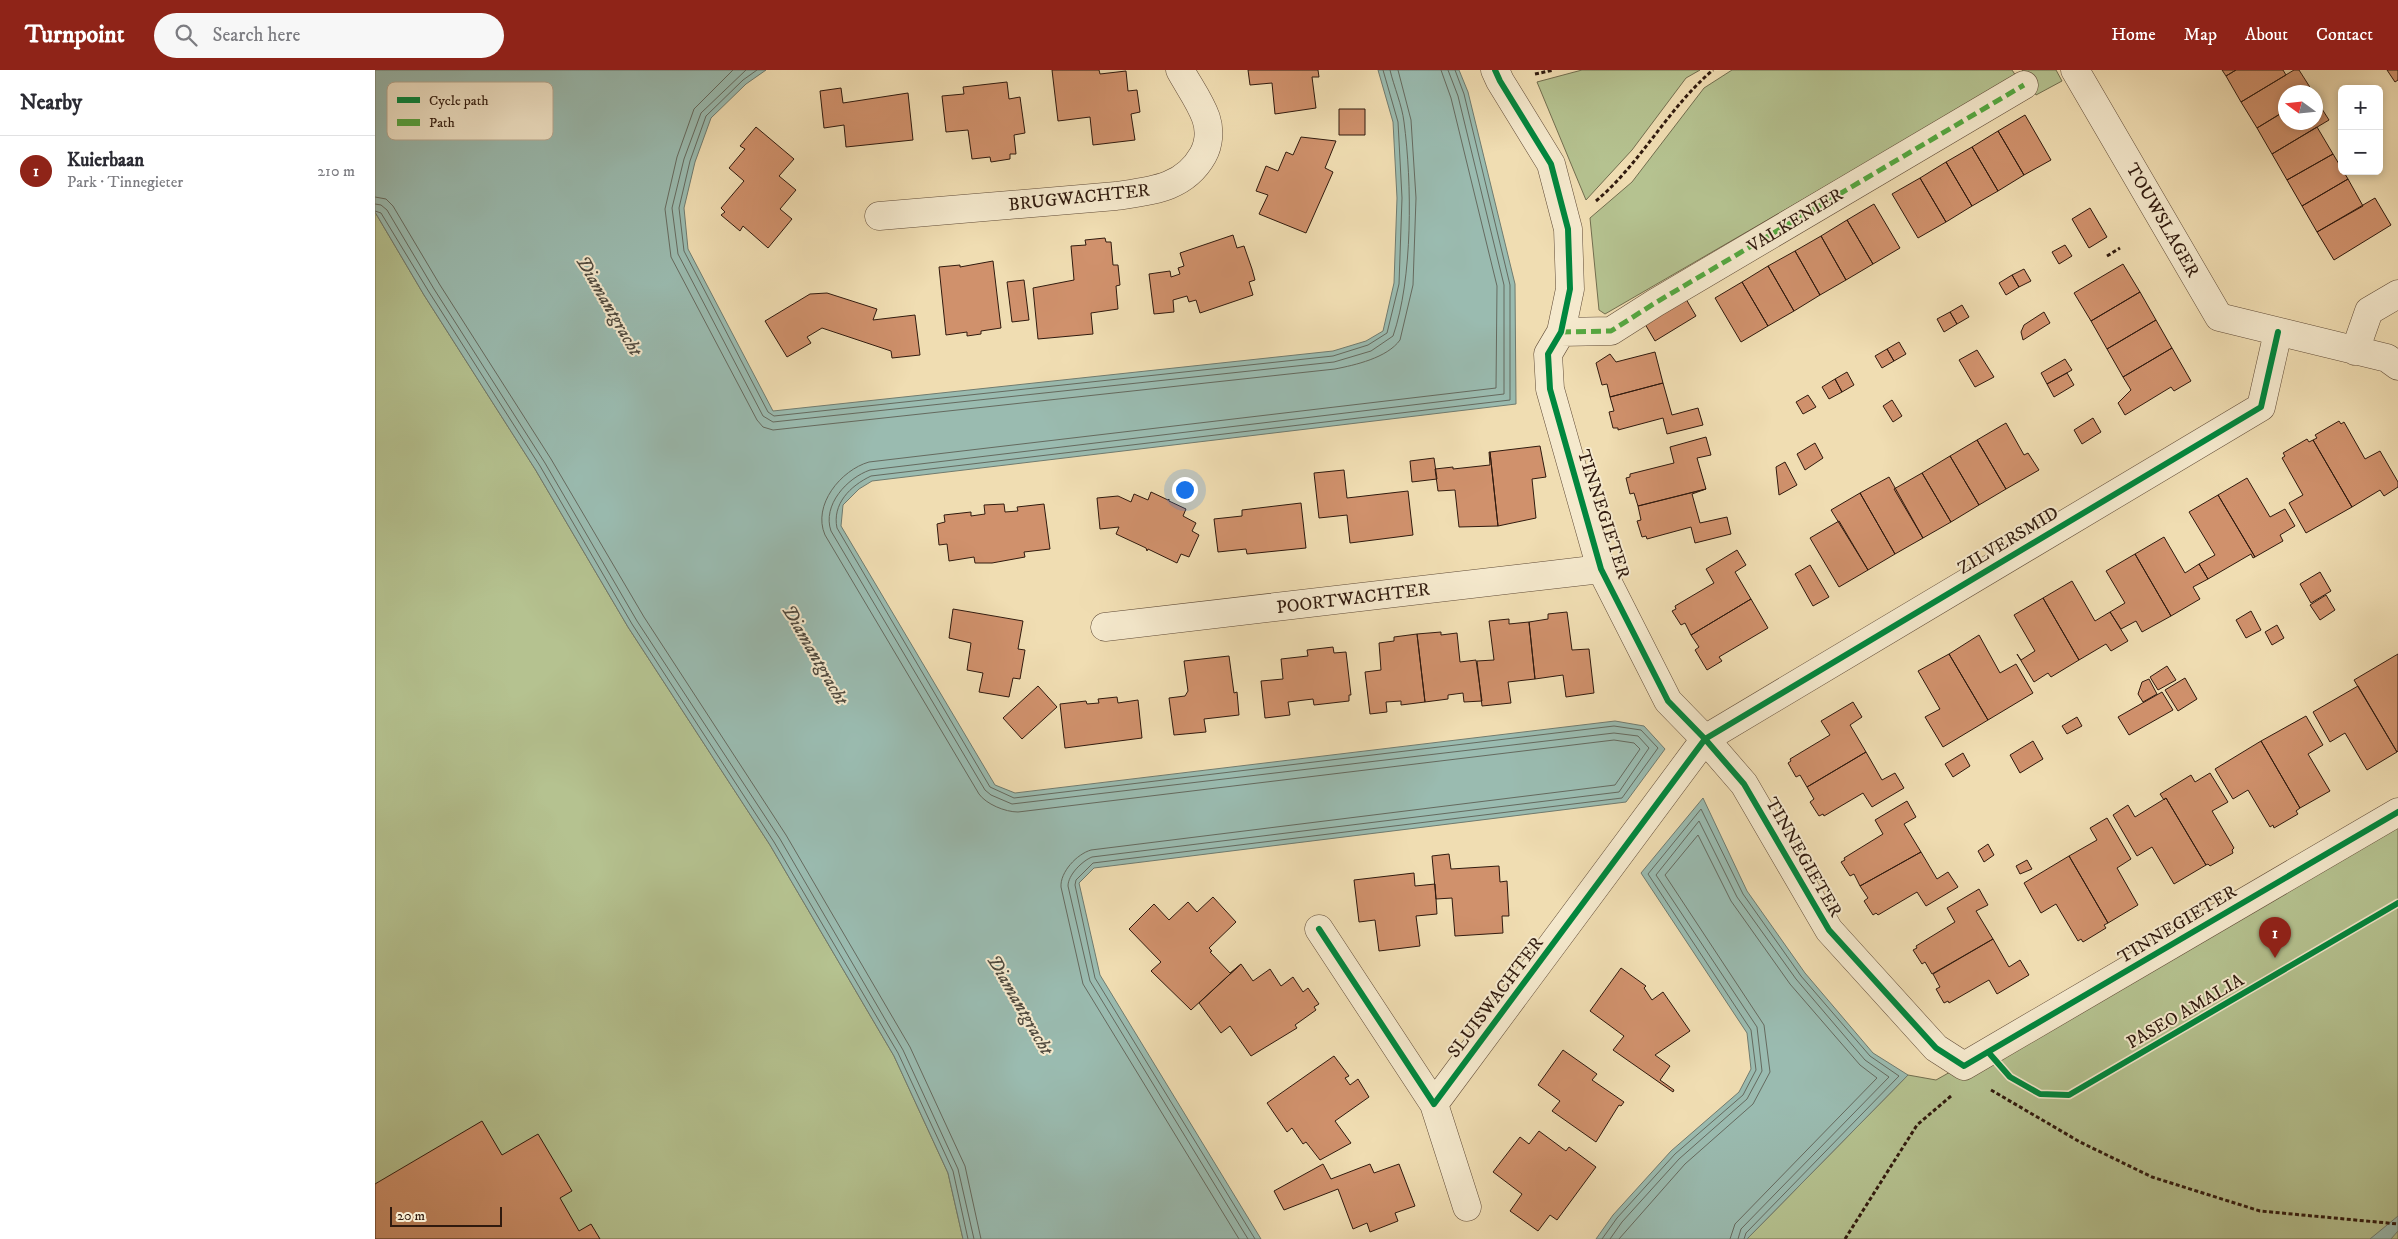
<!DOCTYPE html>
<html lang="en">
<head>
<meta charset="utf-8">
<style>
  :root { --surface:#fff; --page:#f7f7f7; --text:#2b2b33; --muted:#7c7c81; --line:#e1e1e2; --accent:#8f2418 }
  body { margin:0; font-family:"IM FELL DW Pica",serif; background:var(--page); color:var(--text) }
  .controls { position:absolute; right:15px; top:15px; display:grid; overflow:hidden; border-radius:8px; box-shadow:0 2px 8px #0003 }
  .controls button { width:45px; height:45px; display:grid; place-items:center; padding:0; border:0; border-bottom:1px solid var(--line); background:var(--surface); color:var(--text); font:25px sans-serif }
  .compass { position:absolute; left:1903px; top:15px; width:45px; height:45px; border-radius:50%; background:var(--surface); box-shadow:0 2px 8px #0003; rotate:285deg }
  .scale { position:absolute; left:15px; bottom:12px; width:112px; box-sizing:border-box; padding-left:5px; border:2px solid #301a0e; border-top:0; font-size:14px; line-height:18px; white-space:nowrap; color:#301a0e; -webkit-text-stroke:4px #f5e9cd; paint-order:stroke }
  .you { position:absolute; left:809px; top:419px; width:18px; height:18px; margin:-12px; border:4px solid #fff; border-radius:50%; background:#1a73e8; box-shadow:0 0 0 8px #1a73e833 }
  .badge { display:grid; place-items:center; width:32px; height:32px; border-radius:50%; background:var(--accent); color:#fff; font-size:16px; font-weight:700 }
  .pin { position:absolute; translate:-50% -41px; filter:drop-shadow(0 1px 2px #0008) }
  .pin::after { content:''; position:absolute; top:26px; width:18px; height:15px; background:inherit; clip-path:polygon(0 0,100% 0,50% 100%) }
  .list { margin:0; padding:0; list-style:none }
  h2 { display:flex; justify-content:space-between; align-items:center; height:65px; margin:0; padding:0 20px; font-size:21px }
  h2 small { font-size:16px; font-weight:400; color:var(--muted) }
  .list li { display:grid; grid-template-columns:32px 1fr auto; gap:15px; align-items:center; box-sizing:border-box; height:70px; padding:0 20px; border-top:1px solid var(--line) }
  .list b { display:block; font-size:19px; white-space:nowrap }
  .list p { margin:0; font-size:16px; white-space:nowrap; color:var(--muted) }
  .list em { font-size:16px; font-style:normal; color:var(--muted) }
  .icon { flex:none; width:28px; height:28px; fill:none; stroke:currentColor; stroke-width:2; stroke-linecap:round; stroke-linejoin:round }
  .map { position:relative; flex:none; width:2023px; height:1169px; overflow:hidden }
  header { display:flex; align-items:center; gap:30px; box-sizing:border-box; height:70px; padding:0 25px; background:var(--accent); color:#fff }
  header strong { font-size:24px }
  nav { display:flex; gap:28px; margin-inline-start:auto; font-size:18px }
  .search { width:350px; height:45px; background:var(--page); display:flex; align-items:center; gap:12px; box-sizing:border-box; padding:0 18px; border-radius:28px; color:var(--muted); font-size:19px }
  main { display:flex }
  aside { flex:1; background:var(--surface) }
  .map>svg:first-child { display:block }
  .green { fill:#b5c290; stroke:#726e4f }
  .water { fill:#9abbb0; stroke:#707b6f }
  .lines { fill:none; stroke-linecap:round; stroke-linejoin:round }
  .shore { stroke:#656a5f; stroke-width:1 }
  .building { fill:#d0916c; stroke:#301a0e }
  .minor-casing { stroke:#604b37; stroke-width:29 }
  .path { stroke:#301a0e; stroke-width:3; stroke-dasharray:4 2.5; stroke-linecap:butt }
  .minor { stroke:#f5e9cd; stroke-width:28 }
  .quiet { stroke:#54a941; stroke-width:5; stroke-dasharray:10 5; stroke-linecap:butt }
  .cycleway-casing { stroke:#f5e9cd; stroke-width:9 }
  .cycleway { stroke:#00873e; stroke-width:6 }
  .labels { text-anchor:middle; stroke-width:4; stroke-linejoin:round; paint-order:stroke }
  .street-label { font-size:18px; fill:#301a0e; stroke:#f5e9cd }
  .water-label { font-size:19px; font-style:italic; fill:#504a3f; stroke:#f5e9cd }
  .key { fill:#f5e9cd; stroke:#baab94; stroke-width:1 }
  .key-label { font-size:14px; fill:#301a0e }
</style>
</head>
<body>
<header>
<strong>Turnpoint</strong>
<div class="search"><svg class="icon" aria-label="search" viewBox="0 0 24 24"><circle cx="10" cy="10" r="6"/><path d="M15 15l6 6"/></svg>Search here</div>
<nav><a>Home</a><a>Map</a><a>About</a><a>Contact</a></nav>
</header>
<main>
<aside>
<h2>Nearby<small></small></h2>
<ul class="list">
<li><span class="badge">1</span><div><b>Kuierbaan</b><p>Park · Tinnegieter</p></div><em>210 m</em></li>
</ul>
</aside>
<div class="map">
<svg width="2023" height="1169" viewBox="0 0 2023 1169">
  <rect width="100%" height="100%" fill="#f0ddb2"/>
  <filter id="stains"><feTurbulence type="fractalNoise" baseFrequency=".004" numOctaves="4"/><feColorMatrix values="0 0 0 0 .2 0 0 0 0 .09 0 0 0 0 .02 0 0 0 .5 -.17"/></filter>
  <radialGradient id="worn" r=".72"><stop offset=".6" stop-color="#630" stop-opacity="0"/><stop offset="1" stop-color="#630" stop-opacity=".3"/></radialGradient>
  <path class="green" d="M1207,0H1325L1311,8L1257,80L1211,130L1162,12Z
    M1357,0H1637L1641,6L1230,244L1224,240L1215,148L1257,112L1329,18Z
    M1647,0H1681L1687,11L1661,25Z
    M0,142L49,225L160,399L253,557L395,775L519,986L573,1103L588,1169H0Z
    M2023,749V1169H1372L1533,1005L1561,1010Z"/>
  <path class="water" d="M0,0H391L371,14L336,48L320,92L309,138L313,179L398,341L958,281L991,271L1008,261L1019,213L1022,128L1018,52L1003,0H1084L1093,22L1140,214L1141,334L497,411L484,419L468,435L466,456L620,715L640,723L1240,651L1269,656L1290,679L1251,732L719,798L704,813L725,905L886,1169H588L573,1103L519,986L395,775L253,557L160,399L49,225L0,142Z
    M1328,728L1372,821L1430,903L1498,983L1533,1005L1372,1169H1221L1238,1145L1296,1081L1364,1022L1376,999L1372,963L1266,803Z
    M2023,1146V1161L2016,1169H1995Z"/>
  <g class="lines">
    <path class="shore" d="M358,0L319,39L302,87L290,139L296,187L382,350L388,357L398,360L960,299C980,295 1012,288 1025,270L1038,215L1041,128L1036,50L1023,0
      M371,0L326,43L309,89L297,138L303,184L388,346L398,352L959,292L996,281L1018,266C1038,209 1037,112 1029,52C1027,35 1019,17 1015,0
      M382,0L368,10L331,46L315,91L304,138L309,181L393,342L399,346L958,286L993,275L1012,263L1024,214L1027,128L1023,52L1008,0
      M0,127L11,129L18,136L65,215L176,389L269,547L411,765L535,977L590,1096L606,1169
      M0,134L6,135L12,140L59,219L170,393L262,551L405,769L528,980L583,1099L599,1169
      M0,141L6,143L54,222L165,396L257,554L399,772L523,983L578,1101L593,1169
      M864,1169L708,914L686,817C685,802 702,784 716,780L1240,715L1265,679L1259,673L1239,670L643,742C630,742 611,734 604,724L450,465C437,435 466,400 494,392L1121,318L1122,216L1076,28L1066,0
      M873,1169L715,911L693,816C693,805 707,791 717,787L1244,722L1274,678L1263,666L1239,663L637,734L616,725L610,720L456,461C447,435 472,408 495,400L1129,324V215L1083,26L1073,0
      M880,1169L720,908L700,815L701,810L718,793L1247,728L1283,678L1266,660L1239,656L639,728L615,717L462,458C457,434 475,416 496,406L1135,330V215L1089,24L1080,0
      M1227,1169L1242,1148L1300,1084L1368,1025L1381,1000L1376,960L1273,804L1326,739L1368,824L1426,906L1495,986L1524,1006L1371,1163L1369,1169
      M1235,1169L1247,1152L1304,1089L1372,1029L1387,1001L1382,957L1281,805L1324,751L1362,827L1421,909L1490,990L1514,1007L1366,1159L1363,1169
      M1244,1169L1310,1094L1378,1034L1395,1002L1389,955L1290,805L1323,765L1356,831L1415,914L1485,995L1502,1008L1360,1154L1355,1169"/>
  </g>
  <path class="building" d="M677,0H724L725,4L751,1L753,21L762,20L765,42L756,44L760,70L718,75L715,47L683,51Z
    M873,0H943L944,7H937L941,38L900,44L897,13L875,15Z
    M1847,0H1861L1851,6Z
    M1861,0H1908L1911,5L1866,32L1851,6Z
    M1919,0H1924L1938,22H1910V41L1882,58L1866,32Z
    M2012,0H2023V10L2020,12Z
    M632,12L634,29L645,27L650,63L639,65L641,84H635V89L616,92L615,87L597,89L593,60L571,62L567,26L589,24L588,17Z
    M466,18L468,33L533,23L538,70L471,77L469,55L449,58L445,21Z
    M1940,28L1954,50L1897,84L1882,58L1910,41V52H1940Z
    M964,39H990V65H964Z
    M1650,45L1676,90L1649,105L1623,61Z
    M381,57L419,89L404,106L421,120L405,139L417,149L393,178L368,156L365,161L346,145L350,142L346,138L369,111L354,98L370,79L365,76Z
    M1942,57L1958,84L1912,110L1897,84Z
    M1623,61L1649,105L1623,121L1597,77Z
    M926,67L961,71L950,98L958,102L931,163L884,144L893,125L881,121L891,96L903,101L911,82L918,85Z
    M1597,77L1623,121L1597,136L1571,92Z
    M1958,84L1973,109L1927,136L1912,110Z
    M1571,92L1597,136L1571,152L1545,108Z
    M1545,108L1571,152L1543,168L1517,124Z
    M1973,109L1988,136L1942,162L1927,136Z
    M2000,128L2016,155L1959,190L1942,162Z
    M1499,134L1525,178L1498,194L1472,150Z
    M1715,138L1732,167L1714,178L1697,149Z
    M1472,150L1498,194L1471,210L1446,166Z
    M858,165L862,178L869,176L877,199L880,210L874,212L878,225L825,243L821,230L814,232L812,226L798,230L799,242L779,244L774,204L795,201L796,207L805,204L803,198L809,196L805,183Z
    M1446,166L1471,210L1445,225L1420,181Z
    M730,168L731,172H736L738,195H743L745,215L741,216L743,239L716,243L718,264L663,269L658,218L699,210L696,176L711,175L710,170Z
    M1690,175L1697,186L1684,194L1677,182Z
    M1420,181L1445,225L1419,241L1393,196Z
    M618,191L626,258L606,261V264L592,266V262L571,265L564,197L585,195V197Z
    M1748,194L1765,222L1716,251L1699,223Z
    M1393,196L1419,241L1393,256L1367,212Z
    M1649,199L1656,211L1644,217L1637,205Z
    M1637,205L1644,217L1631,225L1624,213Z
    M649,210L654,250L637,252L632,212Z
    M1367,212L1393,256L1366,272L1340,228Z
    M1765,222L1781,250L1732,279L1716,251Z
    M452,223L502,239L498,250L540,245L545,285L517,288L516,281L447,258L432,267L436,273L412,287L390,251L435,224Z
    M1308,224L1321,246L1280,271L1267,249Z
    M1587,235L1594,247L1582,254L1575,242Z
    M1575,242L1582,254L1569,262L1562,249Z
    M1669,242L1675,253L1648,270L1646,262L1649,255Z
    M1781,250L1797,278L1748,307L1732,279Z
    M1524,272L1531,284L1519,291L1512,279Z
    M1797,278L1816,311L1799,321L1796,317L1750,345L1743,333L1756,320L1748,307Z
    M1512,279L1519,291L1507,298L1500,286Z
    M1602,280L1619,307L1600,317L1584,290Z
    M1280,282L1288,313L1235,327L1232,314L1227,315L1221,293L1235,284L1241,292Z
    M1690,289L1697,300L1672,314L1666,303Z
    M1472,302L1479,315L1467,322L1460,309Z
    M1692,303L1699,315L1679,327L1672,314Z
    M1460,309L1467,322L1454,329L1447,317Z
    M1288,313L1297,345L1323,338L1328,355L1292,364L1288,348L1243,360V358H1238L1234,342L1239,341L1235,327Z
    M1433,325L1441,337L1428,344L1421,332Z
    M1517,330L1527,346L1518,352L1508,336Z
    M1718,348L1726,362L1707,374L1699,360Z
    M1964,351L1966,354L1969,352L1990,389L2005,381L2023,412V417L2009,426L2005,420L1977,437L1938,370L1942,368L1940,365Z
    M1631,353L1649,385L1653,383L1664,400L1631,419L1602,370Z
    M1331,367L1336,385L1322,388L1331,419L1263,436L1259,423L1255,424L1251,408L1255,407V404L1299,393L1295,377Z
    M1932,369L1934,372L1938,370L1977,437L1931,463L1914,433L1928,425L1907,388L1910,386L1908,383Z
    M1602,370L1631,419L1604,435L1575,386Z
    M1440,373L1448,388L1430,400L1422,384Z
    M1165,376L1171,407L1157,409L1161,448L1123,456L1115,382Z
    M1114,382H1115L1123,456L1084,457L1080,420L1063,421L1060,399L1078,397V399L1115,395Z
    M1575,386L1604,435L1576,452L1547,403Z
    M1059,388L1062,409L1037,412L1035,391Z
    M1410,392L1422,415L1404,425L1401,397Z
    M969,400L972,428L1033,421L1038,465L975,473L972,445L944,448L939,403Z
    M1547,403L1576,452L1548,468L1519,419Z
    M1514,407L1548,468L1520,484L1485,423Z
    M1872,408L1895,447L1910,439L1920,456L1905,465L1908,471L1880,487L1843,425Z
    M1331,419L1317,424L1325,453L1352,447L1356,464L1320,473L1316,457L1272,469L1271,466L1267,467L1262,451L1266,450L1263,436Z
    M776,422L793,430L794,429V431L811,439L808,446L821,453L817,461L824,465L814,487L806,484L802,493L773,479L772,481L771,478L741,464L744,457L725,459L722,428L743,426L756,432L759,424L773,430Z
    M1485,423L1520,484L1493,500L1456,440Z
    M1843,425L1880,487L1878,488L1876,484L1833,509L1824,494L1840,485L1814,442Z
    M926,433L931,478L872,484L871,479L843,482L839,449L867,446V440Z
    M629,434L630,442L643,441L642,437L669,434L675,479L649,482L650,487L617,493H600L599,487L574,491L572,474L564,475L562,454L570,452L569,445L596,442V446L610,444L609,435Z
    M1464,451L1493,500L1464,517L1435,468Z
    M1789,467L1810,503L1824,494L1833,509L1818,517L1825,529L1796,546L1760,484Z
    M1362,480L1371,495L1360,502L1376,529L1316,565L1310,553L1306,555L1297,541L1301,539L1300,536L1339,513L1331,499Z
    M1760,484L1796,546L1767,562L1761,551L1746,559L1735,542L1750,533L1731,501Z
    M1435,495L1454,527L1438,536L1420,504Z
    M1945,502L1956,521L1936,533L1925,514Z
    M1697,511L1720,551L1735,542L1753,571L1736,581L1731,574L1704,590L1668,528Z
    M1951,525L1960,540L1945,550L1935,535Z
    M1668,528L1704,590L1676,607L1673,603L1659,612L1642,584L1646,590L1660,581L1639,545Z
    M1376,529L1393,558L1344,587L1347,591L1332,600L1320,580L1324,577L1316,565Z
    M578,539L648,551L643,579L650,580L645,609L638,608L634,627L604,622L608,603L592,600L596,573L574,568Z
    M1876,541L1886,560L1871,568L1861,550Z
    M1192,542L1197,580L1214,579L1219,623L1191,627L1188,605L1160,609L1154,552L1173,549V544Z
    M1134,549V554L1154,552L1160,609L1133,612L1136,633L1107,636L1102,591L1119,590L1114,551Z
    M1902,555L1909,568L1897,575L1890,562Z
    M1066,562V565L1082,563L1085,592L1101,590L1107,631L1089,632L1088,623L1073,625V629L1050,632L1042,564Z
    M1042,564L1050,632L1026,635V631L1011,632L1012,642L995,644L990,602L1006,600L1004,573L1019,571V567Z
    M1604,565L1625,603L1641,594L1658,623L1613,650L1574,584Z
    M958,577L959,583L971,582L976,625H974V631L939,635L938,629L913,632L915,645L890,648L886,611L908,609L906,589L933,586L932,580Z
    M1574,584L1613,650L1568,677L1550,647L1565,639L1543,601Z
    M2023,584V681L2022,682L1979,610Z
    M854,586L859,623L862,622L864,645L829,649L831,662L799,665L794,628L810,626L813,621L809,591Z
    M1792,596L1801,610L1783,620L1775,607Z
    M1810,608L1822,629L1803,641L1790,620Z
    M1774,609L1782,624L1768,632L1763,624L1767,612Z
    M663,616L682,637L647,669L628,648Z
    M1983,616L2022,682L1992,700L1970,663L1955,672L1938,642Z
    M1787,622L1798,640L1754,665L1743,647Z
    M742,627L743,633L763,630L767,668L690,678L685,634L711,631L712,634L724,633L723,629Z
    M1478,632L1487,647L1475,655L1491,682L1432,717L1425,705L1421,707L1413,693L1416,691L1415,689L1455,665L1446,651Z
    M1931,646L1948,675L1933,684L1955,721L1925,738L1886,671Z
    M1702,647L1707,656L1692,664L1687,656Z
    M1658,671L1668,689L1645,703L1635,685Z
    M1886,671L1925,738L1921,741L1923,744L1899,758L1898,755L1895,757L1873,720L1858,729L1840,699Z
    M1491,682L1507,710L1520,703L1529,718L1497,737L1488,723L1449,746L1448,744L1444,746L1435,732L1439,729L1432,717Z
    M1588,683L1595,696L1578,707L1570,694Z
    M1835,703L1853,732L1837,741L1859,778L1857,780L1858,783L1835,796L1833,794L1831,795L1791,728L1789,730L1785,724L1816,705L1820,712Z
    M1791,728L1831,795L1799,814L1777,777L1762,786L1738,745L1753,735L1760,747Z
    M1532,731L1541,747L1529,754L1546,782L1485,816L1479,804L1475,806L1466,792L1470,790L1469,788L1508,764L1500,750Z
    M1732,748L1756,789L1742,798L1763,835L1733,853L1694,786L1722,770L1715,758Z
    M1613,774L1619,785L1609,792L1603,781Z
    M1546,782L1562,809L1573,802L1583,817L1551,836L1542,822L1503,845L1501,843L1498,845L1489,831L1493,828L1485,816Z
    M1074,784L1076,799L1124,796L1125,812L1132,811L1134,846H1127L1128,863L1080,866L1077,828L1061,829L1057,786Z
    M1694,786L1733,853L1729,855L1731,858L1708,872L1706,869L1703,871L1681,834L1666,843L1649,813Z
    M1652,790L1657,799L1645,804L1641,796Z
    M1039,803L1040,816L1060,814L1062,844L1041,846L1045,876L1004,881L1000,850L984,852L979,810Z
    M1604,819L1613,835L1601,841L1618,869L1557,904L1550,892L1547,894L1538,880L1542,878L1541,876L1580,852L1572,838Z
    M838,827L861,852L834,878L837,881L835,882L855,903L866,894L816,940L776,901L786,892L754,859L779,834L794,850L813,832L822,842Z
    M1618,869L1634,897L1645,890L1654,905L1622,924L1614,910L1574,933L1573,931L1569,933L1561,919L1565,917L1558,904Z
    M866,894L878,911L895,899L906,916L918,907L928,922L933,918L944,934L939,937L941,940L920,955L922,958L876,986L855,956L846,963L824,933Z
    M1246,898L1271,916L1269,918L1277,930L1288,922L1315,961L1280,985L1295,996L1285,1010L1299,1020L1298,1022L1238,980L1249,966L1215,941Z
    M1188,980L1222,1004L1217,1010L1249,1032L1246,1036L1244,1035L1221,1072L1177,1041L1185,1031L1163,1015Z
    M959,986L974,1006L970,1008L975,1015L983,1009L994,1027L960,1051L976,1073L945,1090L931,1072L928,1074L917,1058L912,1062L892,1033Z
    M107,1051L127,1085L163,1064L197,1121L185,1128L204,1161L216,1154L225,1169H0V1114Z
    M1164,1061L1191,1081L1194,1077L1221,1097L1182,1150L1175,1145L1163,1161L1135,1141L1147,1124L1118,1102L1145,1067L1154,1074Z
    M948,1094L956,1109L995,1094L999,1103L1024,1094L1040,1136L1020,1143L1023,1151L995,1162L992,1153L978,1159L963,1119L909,1140L899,1121Z"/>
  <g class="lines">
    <g class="minor-casing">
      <path id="minor" d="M1120,0L1125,11L1176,94L1193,159L1195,219L1186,262L1173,284L1175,319L1226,499L1293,631L1330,669L1369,714L1454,860L1561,978L1589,996L2023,742
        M1700,0L1844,247L2012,288L2023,296
        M504,146L741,126C775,121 809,119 828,85C834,74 835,60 831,48C825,31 813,15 805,0
        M1186,262L1236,261L1280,233L1649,15
        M1980,281L1994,241L2023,224
        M730,557L1226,499
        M944,859L1059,1034L1330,669L1886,337L1903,262
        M1059,1034L1092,1137"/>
    </g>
    <path class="path" d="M1160,4L1179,0
      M1221,131C1266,93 1293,38 1338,0
      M1732,186L1745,178
      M1616,1020L1705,1072L1777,1107L1885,1141L2023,1154
      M1470,1169L1542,1055L1576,1026"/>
    <use href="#minor" class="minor"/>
    <path class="quiet" d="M1186,262L1236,261L1280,233L1649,15"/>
    <g class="cycleway-casing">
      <path id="cycleway" d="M1120,0L1125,11L1176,94L1193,159L1195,219L1186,262L1173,284L1175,319L1226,499L1293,631L1330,669L1369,714L1454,860L1561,978L1589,996L2023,742
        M944,859L1059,1034L1330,669L1886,337L1903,262
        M1614,983L1635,1007L1665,1024L1694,1025L2023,833"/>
    </g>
    <use href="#cycleway" class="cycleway"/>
  </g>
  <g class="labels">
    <g class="street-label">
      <text transform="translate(704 127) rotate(-6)" y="6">BRUGWACHTER</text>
      <text transform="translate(1420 150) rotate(-31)" y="6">VALKENIER</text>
      <text transform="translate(1788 150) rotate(60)" y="6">TOUWSLAGER</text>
      <text transform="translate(1229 444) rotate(72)" y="6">TINNEGIETER</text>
      <text transform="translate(1633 470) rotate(-31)" y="6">ZILVERSMID</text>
      <text transform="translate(978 528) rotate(-7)" y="6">POORTWACHTER</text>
      <text transform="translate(1429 787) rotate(60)" y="6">TINNEGIETER</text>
      <text transform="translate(1802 854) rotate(-31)" y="6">TINNEGIETER</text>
      <text transform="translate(1120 927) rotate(-53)" y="6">SLUISWACHTER</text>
      <text transform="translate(1810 941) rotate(-30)" y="6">PASEO AMALIA</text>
    </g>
    <g class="water-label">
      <text transform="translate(235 235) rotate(60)" y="7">Diamantgracht</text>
      <text transform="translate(441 584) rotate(60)" y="7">Diamantgracht</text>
      <text transform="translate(646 934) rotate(60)" y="7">Diamantgracht</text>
    </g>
  </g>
  <rect x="12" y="12" width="166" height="58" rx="8" class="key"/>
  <rect x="22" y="27" width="23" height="6" fill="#00873e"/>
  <rect x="22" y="49" width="23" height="7" fill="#54a941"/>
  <g class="key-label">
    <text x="54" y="35">Cycle path</text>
    <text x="54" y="57">Path</text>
  </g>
  <rect width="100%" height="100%" filter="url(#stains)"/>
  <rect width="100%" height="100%" fill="url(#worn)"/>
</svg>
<div class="controls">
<button>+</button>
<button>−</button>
</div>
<svg class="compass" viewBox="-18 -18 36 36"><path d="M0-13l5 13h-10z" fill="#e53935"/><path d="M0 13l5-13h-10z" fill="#7c7c81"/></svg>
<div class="scale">20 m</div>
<div class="you"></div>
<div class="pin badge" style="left:1900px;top:888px">1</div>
</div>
</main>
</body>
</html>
